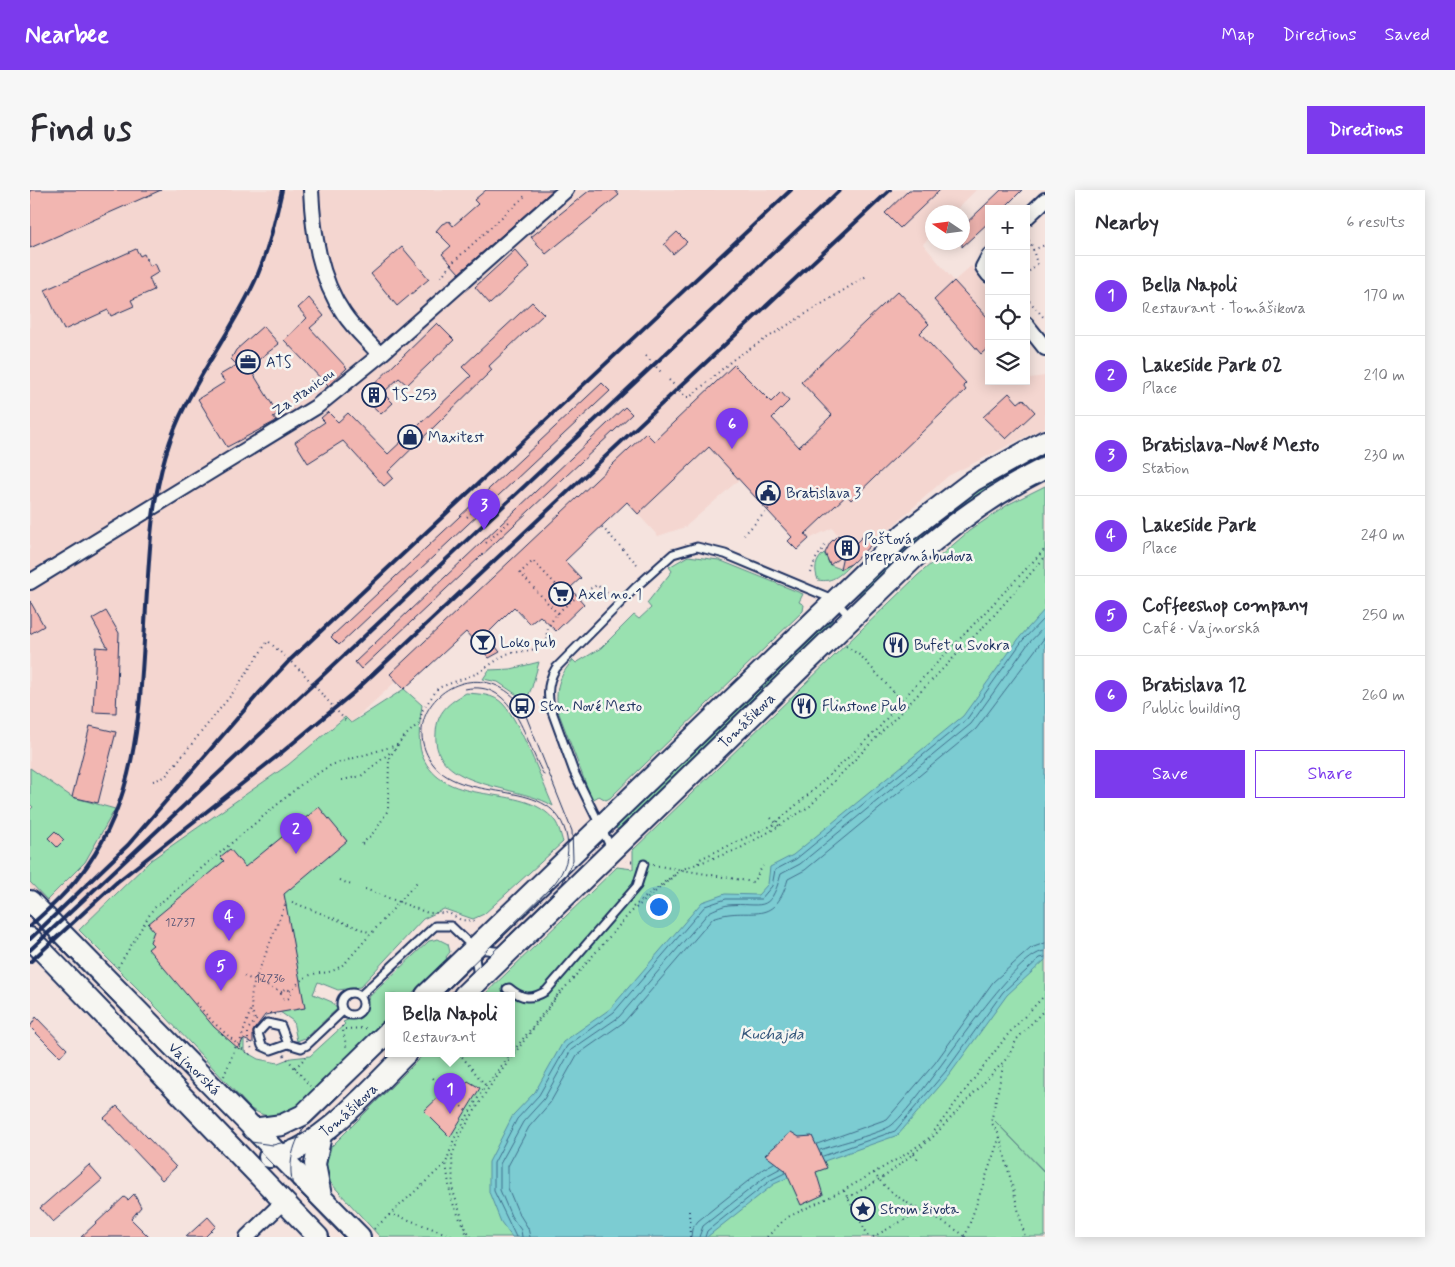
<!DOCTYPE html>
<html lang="en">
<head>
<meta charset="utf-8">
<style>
  :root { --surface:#fff; --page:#f7f7f7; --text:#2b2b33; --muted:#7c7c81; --line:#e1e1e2; --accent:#7c3aed }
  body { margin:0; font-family:Mynerve,sans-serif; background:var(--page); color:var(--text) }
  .controls { position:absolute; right:15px; top:15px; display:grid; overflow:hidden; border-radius:0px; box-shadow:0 2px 12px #0003 }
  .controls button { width:45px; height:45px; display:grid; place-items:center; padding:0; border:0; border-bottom:1px solid var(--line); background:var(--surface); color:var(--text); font:25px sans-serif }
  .compass { position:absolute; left:895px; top:15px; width:45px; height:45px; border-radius:50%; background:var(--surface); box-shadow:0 2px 12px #0003; rotate:283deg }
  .you { position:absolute; left:628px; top:716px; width:18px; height:18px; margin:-12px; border:4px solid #fff; border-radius:50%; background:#1a73e8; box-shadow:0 0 0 8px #1a73e833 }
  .badge { display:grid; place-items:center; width:32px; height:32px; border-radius:50%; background:var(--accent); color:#fff; font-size:16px; font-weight:700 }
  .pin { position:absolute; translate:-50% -41px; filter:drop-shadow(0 1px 2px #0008) }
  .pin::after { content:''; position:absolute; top:26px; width:18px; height:15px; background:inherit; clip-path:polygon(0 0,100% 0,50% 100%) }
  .popup { position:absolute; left:355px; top:802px; width:130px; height:65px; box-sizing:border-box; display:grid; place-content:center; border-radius:0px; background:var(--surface); filter:drop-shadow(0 1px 4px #0005); font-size:16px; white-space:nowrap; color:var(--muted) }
  .popup b { font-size:19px; color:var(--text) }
  .popup::after { content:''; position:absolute; left:50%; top:100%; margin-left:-10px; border:10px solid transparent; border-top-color:var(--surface) }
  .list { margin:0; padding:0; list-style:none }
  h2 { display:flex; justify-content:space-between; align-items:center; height:65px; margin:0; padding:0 20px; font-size:21px }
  h2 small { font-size:16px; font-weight:400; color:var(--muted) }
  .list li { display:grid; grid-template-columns:32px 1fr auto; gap:15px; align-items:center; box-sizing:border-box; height:80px; padding:0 20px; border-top:1px solid var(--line) }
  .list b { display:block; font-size:19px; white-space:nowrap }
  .list p { margin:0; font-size:16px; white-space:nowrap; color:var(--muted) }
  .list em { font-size:16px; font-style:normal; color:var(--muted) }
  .actions { display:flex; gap:10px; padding:15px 20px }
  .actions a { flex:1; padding:11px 0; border:1px solid var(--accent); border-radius:0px; text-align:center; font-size:18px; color:var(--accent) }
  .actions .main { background:var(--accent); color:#fff }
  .icon { flex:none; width:28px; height:28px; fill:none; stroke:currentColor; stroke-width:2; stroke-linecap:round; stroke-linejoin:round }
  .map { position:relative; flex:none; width:1015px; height:1047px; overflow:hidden; border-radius:0px }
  header { display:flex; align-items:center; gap:30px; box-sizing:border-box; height:70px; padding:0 25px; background:var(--accent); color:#fff }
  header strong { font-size:24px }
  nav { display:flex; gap:28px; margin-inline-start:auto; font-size:18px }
  .intro { display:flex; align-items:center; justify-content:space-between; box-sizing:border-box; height:120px; padding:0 30px }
  h1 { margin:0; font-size:35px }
  .button { padding:12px 22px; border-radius:0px; background:var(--accent); color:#fff; font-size:18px; font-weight:700 }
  main { display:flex; gap:30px; padding:0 30px }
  aside { flex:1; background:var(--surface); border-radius:0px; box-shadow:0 2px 12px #0003 }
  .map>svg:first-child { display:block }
  .built { fill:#f4d6d0 }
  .green { fill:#99e1b0; stroke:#5a8887 }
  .water { fill:#7bccd2; stroke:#558da4 }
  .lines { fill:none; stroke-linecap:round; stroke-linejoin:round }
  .shore { stroke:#416e8c; stroke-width:1 }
  .building { fill:#f2b6b1; stroke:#1b2f5e }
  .lane-casing { stroke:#1b2f5e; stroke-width:11 }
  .street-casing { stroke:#1b2f5e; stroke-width:18 }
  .secondary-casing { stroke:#1b2f5e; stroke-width:24 }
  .path { stroke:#1b2f5e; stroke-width:2; stroke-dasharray:1 4; stroke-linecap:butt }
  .lane { stroke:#f6f6f2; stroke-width:7 }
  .street { stroke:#f6f6f2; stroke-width:14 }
  .secondary { stroke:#f6f6f2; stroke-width:20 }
  .tram { stroke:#1b2f5e; stroke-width:1 }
  .rail { stroke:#1b2f5e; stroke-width:4 }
  .labels { text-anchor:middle; stroke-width:5; stroke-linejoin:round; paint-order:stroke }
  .number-label { font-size:12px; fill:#515173 }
  .poi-label { font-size:15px; fill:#1b2f5e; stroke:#f6f6f2; text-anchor:start }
  .street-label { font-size:15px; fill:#1b2f5e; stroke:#f6f6f2 }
  .water-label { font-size:16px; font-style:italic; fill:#33567b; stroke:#f6f6f2 }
</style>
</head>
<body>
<header>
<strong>Nearbee</strong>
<nav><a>Map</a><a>Directions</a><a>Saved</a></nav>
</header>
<div class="intro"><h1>Find us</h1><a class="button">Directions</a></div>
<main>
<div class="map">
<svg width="1015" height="1047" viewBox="0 0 1015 1047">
  <rect width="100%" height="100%" fill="#f5e3de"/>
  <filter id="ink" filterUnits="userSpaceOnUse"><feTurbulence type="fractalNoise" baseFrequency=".02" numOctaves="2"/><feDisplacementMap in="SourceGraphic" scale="10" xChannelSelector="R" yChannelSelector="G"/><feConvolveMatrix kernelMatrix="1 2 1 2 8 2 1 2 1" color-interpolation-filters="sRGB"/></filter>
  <g filter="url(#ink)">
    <path class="built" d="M0,0H946L924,22H902V45L893,54L924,91L941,76L959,101V191H996V182L1000,188L1015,186V237L918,286L821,374L811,380L799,375L794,364L799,352L808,345L802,338L779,349L767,360L758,351L762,347L710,289L655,337L628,346L579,293L321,533L314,527L258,575L121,670L49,740L61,725L36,698L16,714L0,697Z"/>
    <path class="green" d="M1015,258V272L833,405L829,404L827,400L906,326Z
      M1015,296V982L965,931L1015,983V1047H350L299,991L296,975L301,957L395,863H481V805H454L587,677L603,679V660L887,386L939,341L979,314Z
      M794,363L800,375L811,379L821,374C811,384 803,393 788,390C784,379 785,371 794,363Z
      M658,366L689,370L773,404L769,412L774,415L773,421L580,608L576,610L569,606L562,610L528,521C525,500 528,487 543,470L546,473L571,458L604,425L609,429L621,418L617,413L642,381L639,377Z
      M797,428L802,429L803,437L592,641L585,638V634Z
      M509,472L502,497L496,511L468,492L453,489L459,480L481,479Z
      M374,499L392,515C390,530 387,550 392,565C414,621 493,590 525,631C529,636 531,646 533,652L454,724L443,729L414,719L393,729L330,797L308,800L288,792L283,804L302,812L307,819L275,848L267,851L263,831L250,822L233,820L214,847V861L228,869L248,873L261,868L280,866L315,834L313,832L332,824L339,807L399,751L408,749L418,754L420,762L416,767L417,769L380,805H359V826L265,917C248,929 239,929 221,919L136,827L49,740L121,670L258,575L315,527L321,533Z
      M436,503C449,504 464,504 473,514C491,533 511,589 523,616C490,594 401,600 406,543C407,521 419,513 436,503Z
      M0,578L42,607L85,619L55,672L17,710L0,692V620L3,617L0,614Z"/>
    <path class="water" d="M1015,419V770L977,805L920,884L868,945L797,970L744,994L677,1047H482L471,1032L459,1002V972L483,925L505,902L533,852L580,819L672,712L695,704L728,705L738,694L740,677L763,665L933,526L990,447Z"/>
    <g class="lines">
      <path class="shore" d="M787,954L857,929L905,873L963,792L1001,758L1015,753
        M790,960C806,954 852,943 862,935C896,906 982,762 1015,761
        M793,966L865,941L916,881L973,802L1010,768L1015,767
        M486,1047L464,1001V973L487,929L509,905L537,856L584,822L675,716L696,709H731L742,696L745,680L766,669L937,529L993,450L1015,427
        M492,1047L491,1040L481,1026L470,1000V974L493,932L514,909L541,860L589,827L679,722C685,719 692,716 698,715C732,712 739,726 751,684L770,674L941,534L998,454L1015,436
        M500,1047L498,1038L488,1022L478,998V976L499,937L520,913L547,865L594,832L683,728C719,714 743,741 758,689L775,680L946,539L1015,447
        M661,1047L662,1039L668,1031L733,979L744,973
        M669,1047L673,1036L738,985L751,978
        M675,1047L677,1041L741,990L755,983"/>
    </g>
    <path class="building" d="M0,0H131L0,58Z
      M456,0H523L429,83L412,64L421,56L406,41L412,34L419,31L423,36L448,14L444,10Z
      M560,0H585L589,5L516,64L501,47Z
      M879,0H910L870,38L855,23Z
      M971,0H992L973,19H959V32L932,57V37Z
      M647,42L657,52L643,64L634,54Z
      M372,57L399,89L367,116L341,84Z
      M106,59L110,66L114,64L120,76L125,73L129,82L119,88L124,100L101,110L104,116L81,126L78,120L34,140L15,100Z
      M485,60L500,77L460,114L445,97Z
      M924,91L959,129V157L951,164L904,110Z
      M868,101L899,134L890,143L936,193L933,196L936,200L821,310L817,305L793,327L775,344L779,349L767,360L758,351L762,347L679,257L608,324L597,312L535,371L551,388L540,398L554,414L526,441L510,426L500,434L484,417L456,445L470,462L459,468L436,442L374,499L360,484L616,243L624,251L704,175L741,212L751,202L759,211L742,228L769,257L802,225L771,192Z
      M279,108L294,126L280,138L317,178L298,196L254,150L277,128L268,118Z
      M502,112L514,124L459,176L462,180L358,282L363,288L354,296L313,251L278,273L265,252L295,232L291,228L298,222L308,232L318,223L358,264L441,186L432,177Z
      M407,133L424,150L377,195L369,188L353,203L363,213L351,224L332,206Z
      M233,136L249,154L219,177L248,224L243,227L246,231L197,257L168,209L195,192L190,185L207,175L201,169L206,160Z
      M572,193L580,201L309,455L301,447Z
      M979,203L988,213L993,209L1005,222L976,249L953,227Z
      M595,217L602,224L331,479L325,472Z
      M836,343L844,352L821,374L810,379L813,365L800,375L795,363L800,353L808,345L816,353L825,354Z
      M0,411L14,436L0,444Z
      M76,421L89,443L86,523L63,522L66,457L78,458L62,429Z
      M765 518a9 9 0 1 1 18 0a9 9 0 1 1-18 0Z
      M60,536L86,542L68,613L42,607Z
      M289,617L317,651L254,704L275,818L235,825L223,841V853L213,849L209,859L184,837L118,759L123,755L120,752L124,741L118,734L194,671L190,667L200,659L215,677Z
      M25,641L34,650L27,657L18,648Z
      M6,827L37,859L30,867L0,837Z
      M438,891L450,898L420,947L394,921L414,902L424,913Z
      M87,916L146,977L132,990L74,928Z
      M761,942L769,947L782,946L797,978L786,982L793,1005L771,1015L755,980L735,965Z
      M59,975L72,990L23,1032L10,1018Z
      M104,1004L111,1017L101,1029L119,1047H51L94,1007L98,1010Z
      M178,1027L186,1036L175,1047H156Z"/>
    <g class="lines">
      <g class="lane-casing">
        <path id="lane" d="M581,658L544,582L520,516C517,503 519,489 526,478L606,397L643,364L667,357L695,364L805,410L820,427
          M449,759L473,762
          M444,762L448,786
          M477,799L479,798C492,809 501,810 516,801L607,696L614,674
          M311 814a11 11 0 1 1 22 0a11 11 0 1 1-22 0Z
          M330,806L405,736H421L444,758
          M237,833L251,836L258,854L241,860L232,856L228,843Z
          M258,854L271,858L277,855L313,821"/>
      </g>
      <g class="street-casing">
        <path id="street" d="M281,0C283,43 289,88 314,124C324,139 338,151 350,165
          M996,28L1015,10
          M959,66L953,77L959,85
          M996,134L1015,158
          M0,392L286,217L350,165L536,0
          M217,1047L254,1011"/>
      </g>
      <g class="secondary-casing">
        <g id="secondary">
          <path id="s1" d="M0,711L330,1047"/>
          <path d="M0,748L288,1047"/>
          <path d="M396,805L875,343L943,291L1015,251"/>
          <path id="s2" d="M434,805L885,367C925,332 967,302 1015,278"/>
          <path d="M223,939L252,935L273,925L359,841"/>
          <path id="s3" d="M239,967C282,968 346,893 377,863"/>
          <path d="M291,1006L285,974L291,945"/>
        </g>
      </g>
      <path class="path" d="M996,46L1002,56L1007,74L996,84
        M1003,60L1015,55
        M411,87L421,74L497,4
        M996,107L1015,129
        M616,166L632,183
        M639,190L656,207H660L705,168L838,85
        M437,327L454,311
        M572,337L607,374
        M714,345L745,312
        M456,353L479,332
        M781,383L785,370L797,353
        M528,424L490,383L503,371L542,411
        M816,456L831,466L876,516
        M273,481L272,482L316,531L317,530
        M312,590L331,586L362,561
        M123,591L135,587L202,504L238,451L272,482
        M741,628L749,636
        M332,654L346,640L358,620L359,568L372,549L390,532L392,521L408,498L448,483L476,464L519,457C518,452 516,445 517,441C524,420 549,405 567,395L577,403
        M596,671L606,672
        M668,673L670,669L743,635L786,598L847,540L871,511L1015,359
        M623,675L723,692L733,676
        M310,690L321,695
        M335,699L398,723H419L431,730L446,731
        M262,712L341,743
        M603,717L650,680L709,659L749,636L780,616L960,430L1015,367
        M88,777L123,719L273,593L301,575L367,555
        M214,786L225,791C220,804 220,816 225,830
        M251 804a5 5 0 1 1 10 0a5 5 0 1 1-10 0Z
        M260,801C265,797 270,790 276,787C291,779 297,788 315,773L387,692
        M252,802L225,791L256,712
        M166,813L183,832L219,865L223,861
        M240,823L250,825
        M312,836L317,860
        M219,838L229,827
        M315,839L340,838
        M218,843V851L223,861
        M429,863L456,896
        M254,865L280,896
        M265,878L276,867
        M194,886L206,856L210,852L221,819
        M403,888L438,923
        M970,947L995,1047
        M884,964L889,971
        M844,983C866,1015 905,1024 935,1046
        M814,1001L839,1047
        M818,1008L858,984L901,949L978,867L987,849L1015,819
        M659,1021L660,1047
        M359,1025L371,1027L425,1047
        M344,1039L416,973
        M438,1047L421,1009L416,973L424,949L452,901L533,798
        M441,1047L435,1037L423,1001L422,966L430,945L458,899L526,808L600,723L645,685
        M737,1047L756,1028L814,1000L873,966L898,949L979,843L1015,805
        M843,1047L883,1025L892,1024
        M935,1047L970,946L961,932L974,872"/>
      <use href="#lane" class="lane"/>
      <use href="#street" class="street"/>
      <use href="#secondary" class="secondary"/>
      <path class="tram" d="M435,499C486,488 495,554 514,585
        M0,725L313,1047
        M411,805L524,694C535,680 540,666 537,648C525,583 436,617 403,574C362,520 444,455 492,516L542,641L543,670L531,696L419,805
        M221,952L243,955L270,948
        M263,996C258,975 262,957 273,939L359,856"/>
      <path class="rail" d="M0,736C20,718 41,699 57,676C105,607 109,532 114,451C116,416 118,381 121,345C125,300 135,254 156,214C177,172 205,134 225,91C238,62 245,31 252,0
        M0,749L98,655L230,502L260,470L761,0
        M0,760L810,0
        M0,772L87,692L251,563L323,503L860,0"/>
    </g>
  </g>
  <defs>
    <g id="office-ring" transform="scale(1.25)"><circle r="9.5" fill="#f6f6f2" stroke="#1b2f5e" stroke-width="1.5"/><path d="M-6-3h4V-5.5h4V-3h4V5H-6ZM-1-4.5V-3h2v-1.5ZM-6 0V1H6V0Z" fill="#1b2f5e"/></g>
    <g id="building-ring" transform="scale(1.25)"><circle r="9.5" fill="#f6f6f2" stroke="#1b2f5e" stroke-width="1.5"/><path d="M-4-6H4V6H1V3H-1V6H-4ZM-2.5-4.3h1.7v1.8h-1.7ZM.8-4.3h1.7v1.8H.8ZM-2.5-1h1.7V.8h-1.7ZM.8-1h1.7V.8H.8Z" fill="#1b2f5e"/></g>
    <g id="shop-ring" transform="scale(1.25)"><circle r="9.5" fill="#f6f6f2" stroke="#1b2f5e" stroke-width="1.5"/><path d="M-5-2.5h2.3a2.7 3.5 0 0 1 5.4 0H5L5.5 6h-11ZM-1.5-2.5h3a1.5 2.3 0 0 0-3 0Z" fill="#1b2f5e"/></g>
    <g id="civic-ring" transform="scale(1.25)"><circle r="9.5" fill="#f6f6f2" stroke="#1b2f5e" stroke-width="1.5"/><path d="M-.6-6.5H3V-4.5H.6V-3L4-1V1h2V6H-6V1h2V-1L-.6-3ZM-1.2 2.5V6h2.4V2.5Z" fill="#1b2f5e"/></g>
    <g id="supermarket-ring" transform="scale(1.25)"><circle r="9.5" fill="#f6f6f2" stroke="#1b2f5e" stroke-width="1.5"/><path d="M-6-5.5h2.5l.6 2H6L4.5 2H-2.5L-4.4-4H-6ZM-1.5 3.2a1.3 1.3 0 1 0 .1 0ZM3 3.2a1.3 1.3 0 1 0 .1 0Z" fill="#1b2f5e"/></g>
    <g id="bar-ring" transform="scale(1.25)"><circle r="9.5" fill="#f6f6f2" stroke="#1b2f5e" stroke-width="1.5"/><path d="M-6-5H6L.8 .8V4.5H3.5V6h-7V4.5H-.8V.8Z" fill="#1b2f5e"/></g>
    <g id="restaurant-ring" transform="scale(1.25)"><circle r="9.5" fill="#f6f6f2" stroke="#1b2f5e" stroke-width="1.5"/><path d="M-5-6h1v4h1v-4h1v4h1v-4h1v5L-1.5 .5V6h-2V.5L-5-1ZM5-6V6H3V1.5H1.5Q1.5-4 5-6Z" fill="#1b2f5e"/></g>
    <g id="bus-ring" transform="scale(1.25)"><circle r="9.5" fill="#f6f6f2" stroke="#1b2f5e" stroke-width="1.5"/><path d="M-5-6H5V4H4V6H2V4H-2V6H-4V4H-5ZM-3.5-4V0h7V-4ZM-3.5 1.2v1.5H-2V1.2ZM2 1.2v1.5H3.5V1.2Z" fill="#1b2f5e"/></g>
    <g id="sight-ring" transform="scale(1.25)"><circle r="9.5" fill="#f6f6f2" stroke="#1b2f5e" stroke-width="1.5"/><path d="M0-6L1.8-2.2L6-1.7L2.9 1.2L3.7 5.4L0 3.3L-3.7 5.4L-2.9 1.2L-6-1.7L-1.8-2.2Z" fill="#1b2f5e"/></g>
  </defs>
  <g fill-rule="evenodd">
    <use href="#office-ring" x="218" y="172"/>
    <use href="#building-ring" x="344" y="205"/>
    <use href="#shop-ring" x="380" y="247"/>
    <use href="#civic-ring" x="738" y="303"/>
    <use href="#building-ring" x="817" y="358"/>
    <use href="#supermarket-ring" x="531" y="404"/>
    <use href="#bar-ring" x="453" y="452"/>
    <use href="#restaurant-ring" x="866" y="455"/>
    <use href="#bus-ring" x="492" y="516"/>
    <use href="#restaurant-ring" x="774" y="516"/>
    <use href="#sight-ring" x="833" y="1019"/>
  </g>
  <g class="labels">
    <g class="number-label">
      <text x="150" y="736">12737</text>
      <text x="240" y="792">12736</text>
    </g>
    <g class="poi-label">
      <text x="236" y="177">ATS</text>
      <text x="362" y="210">TS-253</text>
      <text x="398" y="252">Maxitest</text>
      <text x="756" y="308">Bratislava 3</text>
      <text x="834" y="354">Poštová<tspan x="834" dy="17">prepravná budova</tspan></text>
      <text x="548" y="409">Axel no. 1</text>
      <text x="470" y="457">Loko pub</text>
      <text x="884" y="460">Bufet u Svokra</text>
      <text x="510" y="521">Stn. Nové Mesto</text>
      <text x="792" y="521">Flinstone Pub</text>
      <text x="850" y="1024">Strom života</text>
    </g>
    <g class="street-label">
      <text transform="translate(273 202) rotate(-35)" y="5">Za stanicou</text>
      <text dy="5" stroke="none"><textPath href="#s2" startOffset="394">Tomášikova</textPath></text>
      <text dy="5" stroke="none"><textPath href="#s1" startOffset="235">Vajnorská</textPath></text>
      <text dy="5" stroke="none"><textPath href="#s3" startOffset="94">Tomášikova</textPath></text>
    </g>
    <g class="water-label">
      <text x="742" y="849">Kuchajda</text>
    </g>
  </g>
</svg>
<div class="controls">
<button>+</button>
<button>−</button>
<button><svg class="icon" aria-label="locate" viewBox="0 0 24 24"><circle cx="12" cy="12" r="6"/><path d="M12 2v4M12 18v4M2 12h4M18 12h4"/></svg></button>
<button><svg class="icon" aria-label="layers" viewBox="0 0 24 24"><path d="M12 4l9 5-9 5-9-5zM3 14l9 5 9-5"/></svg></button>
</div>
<svg class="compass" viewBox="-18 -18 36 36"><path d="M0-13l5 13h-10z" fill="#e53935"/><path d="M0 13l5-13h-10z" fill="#7c7c81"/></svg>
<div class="you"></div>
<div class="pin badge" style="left:420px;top:924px">1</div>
<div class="popup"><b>Bella Napoli</b>Restaurant</div>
<div class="pin badge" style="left:266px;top:664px">2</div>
<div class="pin badge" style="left:454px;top:340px">3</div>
<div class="pin badge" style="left:199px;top:751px">4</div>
<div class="pin badge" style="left:191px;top:801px">5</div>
<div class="pin badge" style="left:702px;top:259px">6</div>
</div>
<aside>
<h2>Nearby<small>6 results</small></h2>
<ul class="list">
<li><span class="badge">1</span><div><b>Bella Napoli</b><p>Restaurant · Tomášikova</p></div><em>170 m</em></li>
<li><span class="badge">2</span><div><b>Lakeside Park 02</b><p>Place</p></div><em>210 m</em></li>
<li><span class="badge">3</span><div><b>Bratislava-Nové Mesto</b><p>Station</p></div><em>230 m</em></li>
<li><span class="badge">4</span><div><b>Lakeside Park</b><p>Place</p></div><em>240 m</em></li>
<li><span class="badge">5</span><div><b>Coffeeshop company</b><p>Café · Vajnorská</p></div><em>250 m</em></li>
<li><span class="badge">6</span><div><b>Bratislava 12</b><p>Public building</p></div><em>260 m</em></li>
</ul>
<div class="actions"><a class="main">Save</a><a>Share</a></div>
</aside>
</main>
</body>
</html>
